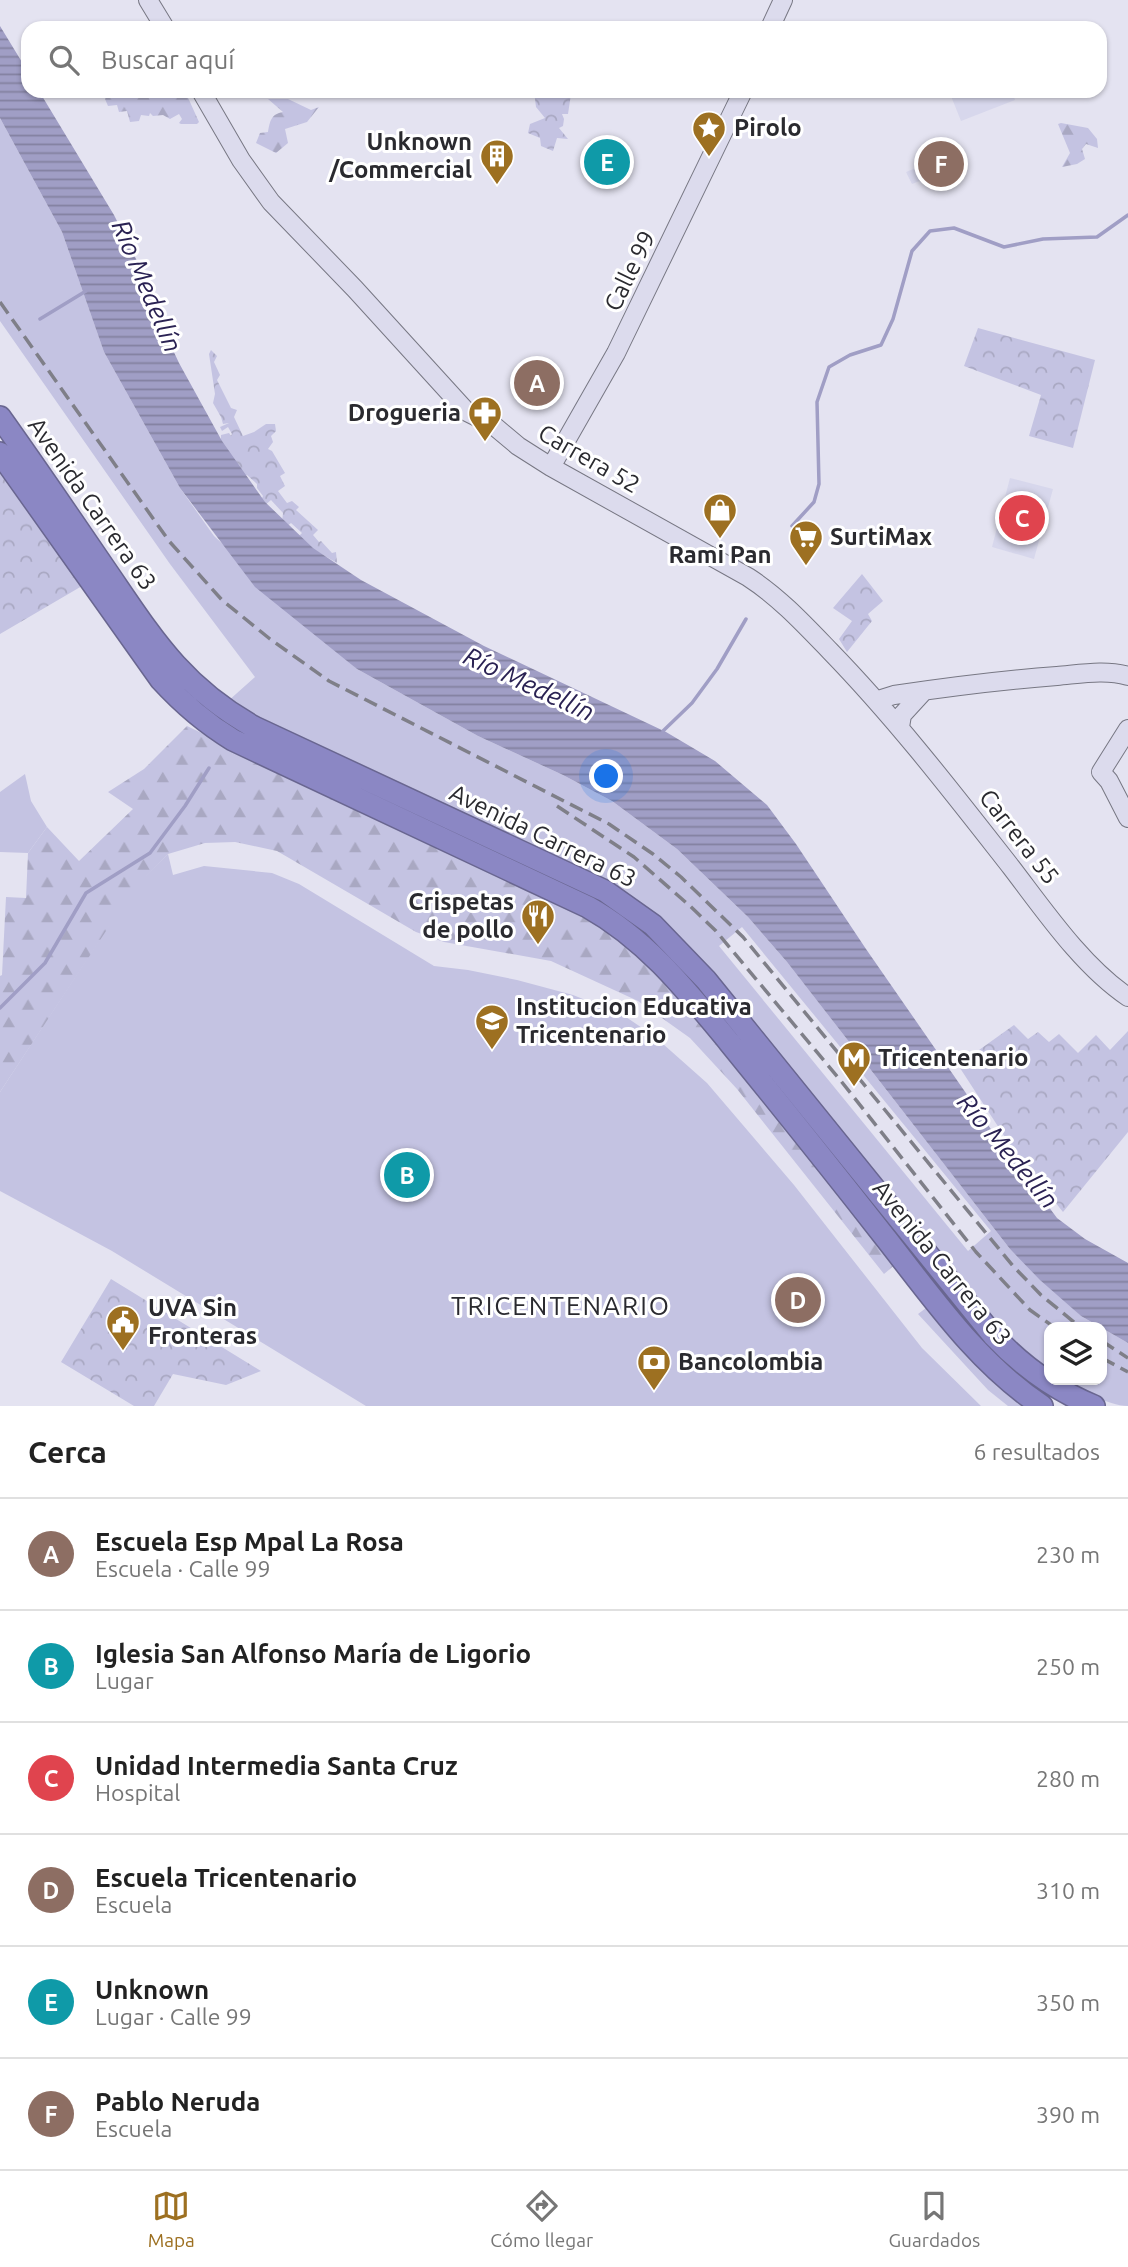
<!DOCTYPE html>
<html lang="es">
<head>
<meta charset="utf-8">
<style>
  :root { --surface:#fff; --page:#f2f2f2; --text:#222; --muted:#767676; --line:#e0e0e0; --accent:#9d7021 }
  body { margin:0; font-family:Ubuntu,sans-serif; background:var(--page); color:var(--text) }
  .controls { position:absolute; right:21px; bottom:21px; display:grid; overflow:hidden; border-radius:14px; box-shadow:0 2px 5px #0004 }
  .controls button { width:63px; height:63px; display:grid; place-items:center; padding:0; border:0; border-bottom:2px solid var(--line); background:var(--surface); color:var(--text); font:35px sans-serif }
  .you { position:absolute; left:607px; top:777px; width:24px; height:24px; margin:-18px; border:5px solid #fff; border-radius:50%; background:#1a73e8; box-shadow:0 0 0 10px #1a73e833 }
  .badge { display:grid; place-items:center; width:46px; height:46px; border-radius:50%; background:var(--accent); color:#fff; font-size:23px; font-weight:700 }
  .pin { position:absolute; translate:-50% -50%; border:4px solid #fff; box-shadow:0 2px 7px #0006 }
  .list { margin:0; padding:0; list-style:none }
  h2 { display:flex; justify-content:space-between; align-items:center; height:91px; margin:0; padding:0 28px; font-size:30px }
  h2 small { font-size:23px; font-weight:400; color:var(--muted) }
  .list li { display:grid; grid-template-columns:46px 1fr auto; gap:21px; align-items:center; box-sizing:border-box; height:112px; padding:0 28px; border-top:2px solid var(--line) }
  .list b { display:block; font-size:26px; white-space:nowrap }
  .list p { margin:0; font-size:23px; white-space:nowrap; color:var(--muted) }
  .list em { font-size:23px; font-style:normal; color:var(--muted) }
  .icon { flex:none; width:38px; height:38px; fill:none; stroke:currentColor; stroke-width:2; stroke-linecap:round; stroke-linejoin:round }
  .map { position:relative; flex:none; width:1128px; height:1406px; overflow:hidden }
  .search { position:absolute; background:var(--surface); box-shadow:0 2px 5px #0004; left:21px; right:21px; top:21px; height:77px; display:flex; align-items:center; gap:18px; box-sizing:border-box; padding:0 24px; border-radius:21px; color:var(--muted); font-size:26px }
  .sheet { height:763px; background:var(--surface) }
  nav { display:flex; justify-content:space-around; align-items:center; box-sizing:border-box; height:98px; border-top:2px solid var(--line); background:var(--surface); font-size:19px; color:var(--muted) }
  nav a { display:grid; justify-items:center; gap:4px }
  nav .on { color:var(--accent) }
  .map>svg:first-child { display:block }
  .built { fill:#d7d7ec }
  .grass { fill:#c4c3e2; fill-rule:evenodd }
  .forest { fill:url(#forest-firs) }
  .park { fill:url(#park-crowns) }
  .water { fill:url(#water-rules) }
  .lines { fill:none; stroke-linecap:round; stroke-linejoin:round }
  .stream { stroke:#a09ec5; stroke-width:3.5 }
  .secondary-casing { stroke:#777783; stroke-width:20 }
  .highway-casing { stroke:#696690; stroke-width:24 }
  .secondary { stroke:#dcdbed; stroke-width:18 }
  .highway { stroke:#8b87c4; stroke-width:21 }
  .rail { stroke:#7f7f88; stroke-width:3.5; stroke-dasharray:14 7; stroke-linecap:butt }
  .labels { text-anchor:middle; stroke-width:6; stroke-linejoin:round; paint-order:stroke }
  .poi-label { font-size:24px; font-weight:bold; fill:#2a2a2f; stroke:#fff; text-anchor:start }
  .street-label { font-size:24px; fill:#2a2a2f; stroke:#fff }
  .water-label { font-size:26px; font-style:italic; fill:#2a2253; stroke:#fff }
  .neighbourhood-label { font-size:26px; letter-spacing:2px; fill:#2a2a2f; stroke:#fff }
</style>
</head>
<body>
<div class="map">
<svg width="1128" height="1406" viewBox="0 0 1128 1406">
  <defs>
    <pattern id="forest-firs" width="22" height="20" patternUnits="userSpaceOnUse" patternTransform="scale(1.75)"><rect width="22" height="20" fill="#c4c3e2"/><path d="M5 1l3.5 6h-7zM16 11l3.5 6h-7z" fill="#a9a8c2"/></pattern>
    <pattern id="park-crowns" width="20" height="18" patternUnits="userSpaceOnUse" patternTransform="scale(1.75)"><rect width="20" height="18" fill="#c4c3e2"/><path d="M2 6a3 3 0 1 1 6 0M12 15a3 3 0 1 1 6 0" fill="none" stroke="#a9a8c2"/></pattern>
    <pattern id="water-rules" width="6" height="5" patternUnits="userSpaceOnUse" patternTransform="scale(1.75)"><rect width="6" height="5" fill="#a09ec5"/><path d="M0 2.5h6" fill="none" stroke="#8381a0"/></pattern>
  </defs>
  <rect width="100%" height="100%" fill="#e4e3f1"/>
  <path class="built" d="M949,91H1012L1015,100L961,121Z
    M957,151L963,164L912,184L906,172Z
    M1010,478L1053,489L1034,559L992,547Z"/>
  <path class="grass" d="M0,118L62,232L104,352L180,488L214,536L357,669L478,736L563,775L612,801L677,849L748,917L787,962L1010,1249L1081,1316L1100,1327H1049V1373L1010,1341L695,959L559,859L227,702L255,677L170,564L0,321ZM742,927L991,1231L968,1251L719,946Z
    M25,774L31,801L47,827L28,853L0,852V792Z
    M168,854L173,875L204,866L272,873L299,884L434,966L468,970L517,980L573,995L623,1015L654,1036L707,1083L794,1185L922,1348L981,1406H366L112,1251L0,1191V1092L134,887Z
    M930,1305L1031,1406H1008L988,1390L918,1314Z
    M1102,1328L1128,1343V1406C1108,1406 1078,1388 1059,1380H1102Z"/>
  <path class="forest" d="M119,91L164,93V91H185L199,122L197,124H181L179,123L182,119L179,114L170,119L163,115L153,116L150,113L149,116L141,115L139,121L130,122L127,111L119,112L117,105L108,106L105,99L107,96Z
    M268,99H288L311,110L319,107L307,122L285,129L288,143L276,153L256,143L260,133L268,132C270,121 271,114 283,112Z
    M1061,123L1088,128L1097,139L1098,148L1086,144L1082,149L1085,159L1077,164L1062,167L1070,153L1058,124Z
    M187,726L608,928L667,979L897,1263L884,1274L737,1089L690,1038L638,1001L551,961L444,942L416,932L277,851L235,842L205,843L168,854L135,887L0,1092V976L2,975L6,897L26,898L28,853L47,827L79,861L133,809L108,792L144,769Z"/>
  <path class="park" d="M534,91H557L560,94L566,91L571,94L568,114H562L564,119L563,126L559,128L568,139L557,138L553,151L541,146L540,138L528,133L530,124L545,118L536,107Z
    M978,328L1095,360L1073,448L1029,436L1041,395L964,366Z
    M211,350L217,356L214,362L220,375L217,380L231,408L237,410L234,417L243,436L254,432L266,424H275L276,431L271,436L273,442L268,449L272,451L285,473L280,476L285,486L278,491L287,503L292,501L299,507L296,510L318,530L313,535L319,542L321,541L332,553L336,552L337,563L296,539L302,533L291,523L286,527L282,522L283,513L271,500L264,506L260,503L263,496L257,488V484L247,475L241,476L221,452V435L229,433L231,436L232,434L228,427L222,431L220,427L229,423L223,424L221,417L213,403L215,394L209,354Z
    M0,471L82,586L0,634Z
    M862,574L883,601L868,614L872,621L847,652L839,639L852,621L833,608Z
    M1014,1025L1028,1039L1038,1032L1049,1042L1059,1034L1078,1053L1096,1035L1110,1050L1128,1031V1132L1063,1212L1014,1151L958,1065Z
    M111,1279L261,1371L226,1385L173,1374L154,1406H134L61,1362Z"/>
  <path class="water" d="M0,26L28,72V91H39L114,215L143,273L159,320L179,363L222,441L265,502L313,548L361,580L484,646L666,732L715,761L767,805L796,844L866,949L995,1135L1057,1218L1085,1239L1128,1263V1343L1081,1316L1040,1280L1010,1249L787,962L748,917L677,849L612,801L563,775L478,736L357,669L255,587L180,488L104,352L62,232L0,118Z"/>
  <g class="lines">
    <path class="stream" d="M40,319L86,291
      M792,526L814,502L819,484L817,402L829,367L850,355L881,345L893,319L912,251L930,231L954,228L1004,247L1043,239L1097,237L1128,215
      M663,731L692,703L717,669L746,619
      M0,1008L45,963L86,893L150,853L185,806L209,768"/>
    <g class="secondary-casing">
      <path id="secondary" d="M148,0L165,28
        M770,28L783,0
        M201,91L241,160L271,202L355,289L467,412L493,425L518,446L551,467L748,577C779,597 804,624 830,651C896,719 953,793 1011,867C1044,910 1082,966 1128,997
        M551,467L616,353L743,91
        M878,700L894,695C948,687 1003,680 1057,676C1080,674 1106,669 1128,676
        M900,727L902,715L924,691
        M1128,729L1101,772L1109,781L1128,818"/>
    </g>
    <g class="highway-casing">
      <path id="highway" d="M0,417C35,466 69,516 103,566C150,634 179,685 254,727L605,891L653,925L706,980L993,1335C1022,1366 1055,1390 1094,1406
        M0,453L161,680C183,704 205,723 233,740L588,907C647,940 687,991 729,1042C781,1106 833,1171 884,1236C932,1297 977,1363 1042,1406"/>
    </g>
    <use href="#secondary" class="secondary"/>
    <use href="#highway" class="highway"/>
    <path class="rail" d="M0,302L169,541L222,600L270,639L329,681L609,824L653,854L681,877L743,937L1013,1266L1041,1295L1080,1327
      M557,806L634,857L690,906L716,931L841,1081L976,1252L1030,1310L1054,1327
      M1102,1341L1128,1358
      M1102,1358L1128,1372"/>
  </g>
  <defs>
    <g id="sight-pin" transform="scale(1.75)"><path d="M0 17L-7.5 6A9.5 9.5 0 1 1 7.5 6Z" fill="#9d7021" stroke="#fff"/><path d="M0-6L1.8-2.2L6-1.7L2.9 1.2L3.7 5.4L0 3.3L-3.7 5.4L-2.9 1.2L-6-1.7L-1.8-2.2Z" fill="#fff"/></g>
    <g id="building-pin" transform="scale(1.75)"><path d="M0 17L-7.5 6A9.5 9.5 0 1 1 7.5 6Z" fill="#9d7021" stroke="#fff"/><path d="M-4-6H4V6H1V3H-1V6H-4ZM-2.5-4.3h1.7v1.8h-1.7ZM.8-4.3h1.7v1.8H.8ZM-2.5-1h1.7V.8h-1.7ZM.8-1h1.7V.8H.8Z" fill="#fff"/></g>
    <g id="pharmacy-pin" transform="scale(1.75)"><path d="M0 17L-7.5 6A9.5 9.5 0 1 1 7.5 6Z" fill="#9d7021" stroke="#fff"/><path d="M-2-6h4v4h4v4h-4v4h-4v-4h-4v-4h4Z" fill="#fff"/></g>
    <g id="shop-pin" transform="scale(1.75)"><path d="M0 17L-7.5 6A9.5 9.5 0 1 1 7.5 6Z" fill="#9d7021" stroke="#fff"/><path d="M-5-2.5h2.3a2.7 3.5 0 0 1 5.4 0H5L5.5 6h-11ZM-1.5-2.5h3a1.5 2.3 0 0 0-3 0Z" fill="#fff"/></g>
    <g id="supermarket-pin" transform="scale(1.75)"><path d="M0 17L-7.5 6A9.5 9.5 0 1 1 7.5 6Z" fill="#9d7021" stroke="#fff"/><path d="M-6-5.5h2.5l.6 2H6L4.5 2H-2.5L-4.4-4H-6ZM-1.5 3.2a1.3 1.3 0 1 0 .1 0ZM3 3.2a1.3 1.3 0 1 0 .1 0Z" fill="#fff"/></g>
    <g id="restaurant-pin" transform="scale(1.75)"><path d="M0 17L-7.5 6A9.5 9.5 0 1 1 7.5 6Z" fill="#9d7021" stroke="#fff"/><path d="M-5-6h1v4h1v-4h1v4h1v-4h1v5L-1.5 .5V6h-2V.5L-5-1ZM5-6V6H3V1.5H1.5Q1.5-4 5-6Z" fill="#fff"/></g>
    <g id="school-pin" transform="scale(1.75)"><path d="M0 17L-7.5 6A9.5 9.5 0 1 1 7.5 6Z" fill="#9d7021" stroke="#fff"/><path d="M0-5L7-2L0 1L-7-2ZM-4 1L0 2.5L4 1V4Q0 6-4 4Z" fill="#fff"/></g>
    <g id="metro-pin" transform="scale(1.75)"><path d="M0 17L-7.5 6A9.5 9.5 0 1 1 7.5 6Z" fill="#9d7021" stroke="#fff"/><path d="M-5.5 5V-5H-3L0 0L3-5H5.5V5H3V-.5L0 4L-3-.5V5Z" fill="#fff"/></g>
    <g id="civic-pin" transform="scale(1.75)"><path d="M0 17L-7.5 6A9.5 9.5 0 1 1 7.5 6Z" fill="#9d7021" stroke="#fff"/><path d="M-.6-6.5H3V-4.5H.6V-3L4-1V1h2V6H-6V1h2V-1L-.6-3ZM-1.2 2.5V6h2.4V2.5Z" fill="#fff"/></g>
    <g id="bank-pin" transform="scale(1.75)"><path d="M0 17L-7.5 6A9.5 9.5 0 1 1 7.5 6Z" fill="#9d7021" stroke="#fff"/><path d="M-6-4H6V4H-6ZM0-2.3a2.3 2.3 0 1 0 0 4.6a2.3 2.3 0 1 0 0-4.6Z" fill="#fff"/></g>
  </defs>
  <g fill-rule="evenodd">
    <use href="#sight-pin" x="709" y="128"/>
    <use href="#building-pin" x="497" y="156"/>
    <use href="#pharmacy-pin" x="485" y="413"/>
    <use href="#shop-pin" x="720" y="510"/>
    <use href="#supermarket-pin" x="806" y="537"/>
    <use href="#restaurant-pin" x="538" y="916"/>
    <use href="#school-pin" x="492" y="1021"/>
    <use href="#metro-pin" x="854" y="1058"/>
    <use href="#civic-pin" x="123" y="1322"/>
    <use href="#bank-pin" x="654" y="1362"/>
  </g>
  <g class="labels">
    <g class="poi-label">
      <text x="734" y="136">Pirolo</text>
      <text x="472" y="150" text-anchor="end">Unknown<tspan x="472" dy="28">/Commercial</tspan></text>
      <text x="461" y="421" text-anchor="end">Drogueria</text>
      <text x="830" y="545">SurtiMax</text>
      <text x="720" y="563" text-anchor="middle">Rami Pan</text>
      <text x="514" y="910" text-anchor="end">Crispetas<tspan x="514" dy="28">de pollo</tspan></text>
      <text x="516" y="1015">Institucion Educativa<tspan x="516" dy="28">Tricentenario</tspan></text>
      <text x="878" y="1066">Tricentenario</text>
      <text x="148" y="1316">UVA Sin<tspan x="148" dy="28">Fronteras</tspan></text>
      <text x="678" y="1370">Bancolombia</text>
    </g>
    <g class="street-label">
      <text transform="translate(630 271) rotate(-64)" y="8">Calle 99</text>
      <text transform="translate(589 459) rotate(30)" y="8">Carrera 52</text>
      <text transform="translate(92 504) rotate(55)" y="8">Avenida Carrera 63</text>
      <text transform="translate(543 836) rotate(26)" y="8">Avenida Carrera 63</text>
      <text transform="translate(1019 837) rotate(52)" y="8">Carrera 55</text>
      <text transform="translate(942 1263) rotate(51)" y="8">Avenida Carrera 63</text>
    </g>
    <g class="water-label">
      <text transform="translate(147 286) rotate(67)" y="9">Río Medellín</text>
      <text transform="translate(529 684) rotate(25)" y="9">Río Medellín</text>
      <text transform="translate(1008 1151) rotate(50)" y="9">Río Medellín</text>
    </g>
    <g class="neighbourhood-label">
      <text x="561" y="1315">TRICENTENARIO</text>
    </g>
  </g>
</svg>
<div class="controls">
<button><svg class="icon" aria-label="layers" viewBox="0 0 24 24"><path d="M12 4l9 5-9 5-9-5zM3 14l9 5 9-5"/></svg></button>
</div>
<div class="you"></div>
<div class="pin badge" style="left:537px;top:383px;background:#8d6e63">A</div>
<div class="pin badge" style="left:407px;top:1175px;background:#0f9aa8">B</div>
<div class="pin badge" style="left:1022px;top:518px;background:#e0444e">C</div>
<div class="pin badge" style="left:798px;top:1300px;background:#8d6e63">D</div>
<div class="pin badge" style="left:607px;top:162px;background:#0f9aa8">E</div>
<div class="pin badge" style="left:941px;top:164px;background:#8d6e63">F</div>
<div class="search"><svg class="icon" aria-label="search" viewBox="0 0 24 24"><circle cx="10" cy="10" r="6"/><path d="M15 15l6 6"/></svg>Buscar aquí</div>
</div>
<section class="sheet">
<h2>Cerca<small>6 resultados</small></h2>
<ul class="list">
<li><span class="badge" style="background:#8d6e63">A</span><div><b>Escuela Esp Mpal La Rosa</b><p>Escuela · Calle 99</p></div><em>230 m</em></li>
<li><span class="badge" style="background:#0f9aa8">B</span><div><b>Iglesia San Alfonso María de Ligorio</b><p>Lugar</p></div><em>250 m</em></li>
<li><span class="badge" style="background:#e0444e">C</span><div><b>Unidad Intermedia Santa Cruz</b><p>Hospital</p></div><em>280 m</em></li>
<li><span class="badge" style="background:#8d6e63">D</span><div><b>Escuela Tricentenario</b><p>Escuela</p></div><em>310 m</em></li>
<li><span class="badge" style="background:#0f9aa8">E</span><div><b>Unknown</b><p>Lugar · Calle 99</p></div><em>350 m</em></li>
<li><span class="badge" style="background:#8d6e63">F</span><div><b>Pablo Neruda</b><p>Escuela</p></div><em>390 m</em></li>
</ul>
</section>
<nav>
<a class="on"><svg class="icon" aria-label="map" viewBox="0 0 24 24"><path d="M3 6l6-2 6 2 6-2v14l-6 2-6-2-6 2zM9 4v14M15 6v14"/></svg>Mapa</a>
<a><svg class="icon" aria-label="directions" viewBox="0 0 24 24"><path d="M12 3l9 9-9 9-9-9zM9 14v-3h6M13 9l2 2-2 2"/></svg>Cómo llegar</a>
<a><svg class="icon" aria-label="saved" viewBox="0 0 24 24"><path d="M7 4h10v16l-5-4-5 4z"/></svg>Guardados</a>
</nav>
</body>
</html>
